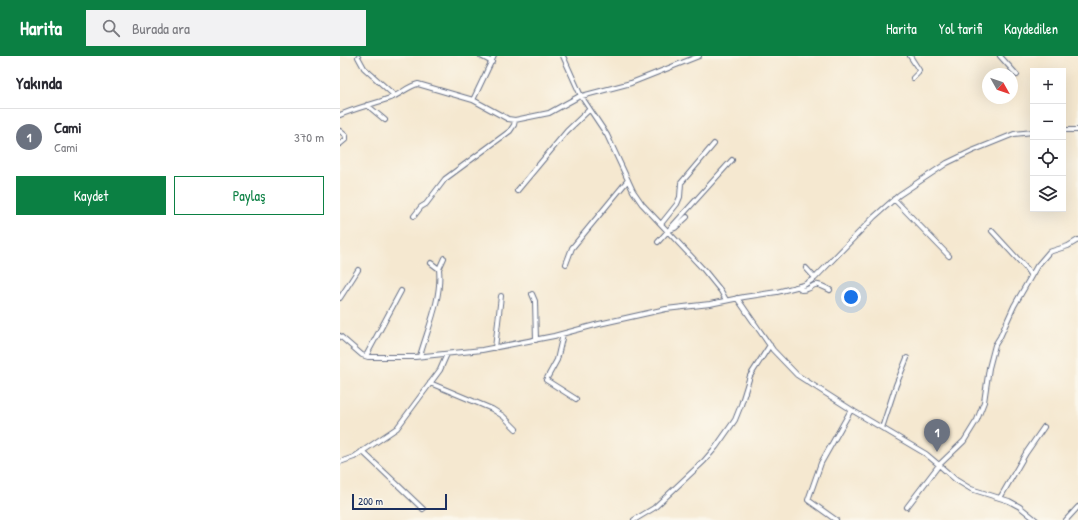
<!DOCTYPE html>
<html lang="tr">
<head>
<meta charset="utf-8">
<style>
  :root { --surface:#fff; --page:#f2f2f3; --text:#2b2b33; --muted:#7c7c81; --line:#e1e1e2; --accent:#0b8043 }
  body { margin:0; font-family:"Patrick Hand",sans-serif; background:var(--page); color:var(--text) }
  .controls { position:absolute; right:12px; top:12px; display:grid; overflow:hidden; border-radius:0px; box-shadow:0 4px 16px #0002 }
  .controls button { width:36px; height:36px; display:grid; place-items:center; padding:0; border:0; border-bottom:1px solid var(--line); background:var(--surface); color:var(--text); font:20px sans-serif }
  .compass { position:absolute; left:642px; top:12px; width:36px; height:36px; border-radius:50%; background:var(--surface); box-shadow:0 4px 16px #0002; rotate:130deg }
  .scale { position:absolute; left:12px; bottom:10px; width:95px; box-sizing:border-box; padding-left:4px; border:2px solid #1b2f5e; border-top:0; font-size:11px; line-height:14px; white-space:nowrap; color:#1b2f5e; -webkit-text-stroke:3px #fbf7ec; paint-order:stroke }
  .you { position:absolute; left:511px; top:241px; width:14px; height:14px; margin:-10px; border:3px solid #fff; border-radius:50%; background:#1a73e8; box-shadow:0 0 0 6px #1a73e833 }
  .badge { display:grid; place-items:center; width:26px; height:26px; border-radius:50%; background:var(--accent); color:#fff; font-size:13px; font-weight:700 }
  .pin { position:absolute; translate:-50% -33px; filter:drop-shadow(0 1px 2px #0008) }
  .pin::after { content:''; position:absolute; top:21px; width:14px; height:12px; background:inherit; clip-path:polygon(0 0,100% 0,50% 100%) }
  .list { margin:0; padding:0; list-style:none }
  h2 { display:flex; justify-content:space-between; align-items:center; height:52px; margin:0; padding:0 16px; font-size:17px }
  h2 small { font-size:13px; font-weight:400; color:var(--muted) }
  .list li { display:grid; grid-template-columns:26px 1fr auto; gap:12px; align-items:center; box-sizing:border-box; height:56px; padding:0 16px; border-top:1px solid var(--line) }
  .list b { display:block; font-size:15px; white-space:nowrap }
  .list p { margin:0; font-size:13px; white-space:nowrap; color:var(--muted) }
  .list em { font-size:13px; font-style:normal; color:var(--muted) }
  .actions { display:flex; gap:8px; padding:12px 16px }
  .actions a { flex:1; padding:9px 0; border:1px solid var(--accent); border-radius:0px; text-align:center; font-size:14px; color:var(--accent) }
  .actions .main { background:var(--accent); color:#fff }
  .icon { flex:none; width:22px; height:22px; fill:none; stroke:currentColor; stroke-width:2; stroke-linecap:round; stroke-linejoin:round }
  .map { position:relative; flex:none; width:738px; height:464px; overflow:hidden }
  header { display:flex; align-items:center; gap:24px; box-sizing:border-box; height:56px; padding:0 20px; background:var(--accent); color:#fff }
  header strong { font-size:19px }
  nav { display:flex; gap:22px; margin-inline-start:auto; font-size:14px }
  .search { width:280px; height:36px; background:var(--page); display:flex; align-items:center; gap:10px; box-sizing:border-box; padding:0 14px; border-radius:0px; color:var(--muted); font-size:15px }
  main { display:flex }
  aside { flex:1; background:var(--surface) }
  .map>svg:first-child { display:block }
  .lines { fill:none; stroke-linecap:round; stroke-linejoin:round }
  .minor-casing { stroke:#677086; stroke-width:6 }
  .minor { stroke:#fff; stroke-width:4 }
</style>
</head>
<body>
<header>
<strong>Harita</strong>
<div class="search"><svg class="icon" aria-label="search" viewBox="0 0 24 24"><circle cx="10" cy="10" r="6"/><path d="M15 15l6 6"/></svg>Burada ara</div>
<nav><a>Harita</a><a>Yol tarifi</a><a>Kaydedilen</a></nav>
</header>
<main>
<aside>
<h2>Yakında<small></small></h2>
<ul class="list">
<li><span class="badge" style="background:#6b7280">1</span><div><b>Cami</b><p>Cami</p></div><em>370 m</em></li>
</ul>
<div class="actions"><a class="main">Kaydet</a><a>Paylaş</a></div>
</aside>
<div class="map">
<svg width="738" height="464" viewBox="0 0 738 464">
  <rect width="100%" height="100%" fill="#fbf7ec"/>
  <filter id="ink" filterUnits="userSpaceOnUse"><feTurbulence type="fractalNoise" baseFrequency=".025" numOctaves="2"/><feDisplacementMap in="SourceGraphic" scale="8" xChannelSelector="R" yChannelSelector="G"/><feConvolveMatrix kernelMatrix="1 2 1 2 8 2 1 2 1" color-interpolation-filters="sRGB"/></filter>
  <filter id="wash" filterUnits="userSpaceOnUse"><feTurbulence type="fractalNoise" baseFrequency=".012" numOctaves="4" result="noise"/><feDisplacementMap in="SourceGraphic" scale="16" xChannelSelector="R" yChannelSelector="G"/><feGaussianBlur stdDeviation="0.9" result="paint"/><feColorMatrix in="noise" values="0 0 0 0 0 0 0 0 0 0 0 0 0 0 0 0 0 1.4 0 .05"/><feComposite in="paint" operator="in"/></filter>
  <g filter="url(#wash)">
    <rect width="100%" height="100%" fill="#f5e8d0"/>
  </g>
  <g filter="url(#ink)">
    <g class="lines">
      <g class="minor-casing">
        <path id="minor" d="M141,0L152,6
          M223,0L241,40L267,79L293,135L302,148L364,214L381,235L386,244
          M570,0L579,14L578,17L573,22
          M660,0L677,19
          M18,1L24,12L55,40
          M133,44L154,0
          M27,49L45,64
          M0,59C16,52 34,48 50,42C60,39 68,30 78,28L133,44L168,63L175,64
          M723,74H738
          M0,75L6,80V83L0,88
          M177,135L227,75L249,54
          M554,143L609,200
          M74,160L81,151L86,148L105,123L170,75L174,69L175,64L209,57L238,41L291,27L359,0
          M321,168L337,148L340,141L341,127L374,88
          M330,174L335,172L347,161
          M652,175L685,211L691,220
          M318,186L392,104
          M226,208L232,192L288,124
          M466,212L475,222
          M99,213L104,202
          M459,230L461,234C477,234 468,222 490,234
          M192,238L195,245L196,284
          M0,242L18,214
          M397,242L433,294L457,319L515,356L586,398L599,409L567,451
          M223,278L217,304L206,324L236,343
          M0,280L22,299L28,301H75L142,294L214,280L259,268L326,253L370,248L404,241L437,236L464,229L475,222L534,161L559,139L607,107L632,95L674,78L693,76
          M155,292L161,240
          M26,300L61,235
          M80,300C88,272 102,242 99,213L91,207
          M90,327L152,353L163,360L176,373
          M542,372L556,329L567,302
          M22,395L83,453
          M0,406L14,401L57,372L100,314L107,298
          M660,442L686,397L704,371
          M294,464L314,452L364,405L376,391L395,364L401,349L410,320L430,289
          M496,464L468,444L481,407L511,354
          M696,464L680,451L669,445L631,433L616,424L599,409L624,385L637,364L644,346L649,312L655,289L660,281L674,250L697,210L709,196L728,190L738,184
          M726,464L738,451"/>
      </g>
      <use href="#minor" class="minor"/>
    </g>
  </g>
</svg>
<div class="controls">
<button>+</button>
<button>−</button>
<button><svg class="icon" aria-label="locate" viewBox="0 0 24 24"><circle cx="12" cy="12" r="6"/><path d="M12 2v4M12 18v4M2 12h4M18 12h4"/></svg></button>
<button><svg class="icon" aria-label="layers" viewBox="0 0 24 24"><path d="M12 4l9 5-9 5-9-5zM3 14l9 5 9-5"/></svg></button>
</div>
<svg class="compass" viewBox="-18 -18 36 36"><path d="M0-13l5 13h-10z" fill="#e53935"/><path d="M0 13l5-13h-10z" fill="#7c7c81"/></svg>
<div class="scale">200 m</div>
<div class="you"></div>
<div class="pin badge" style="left:597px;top:396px;background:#6b7280">1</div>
</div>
</main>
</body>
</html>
